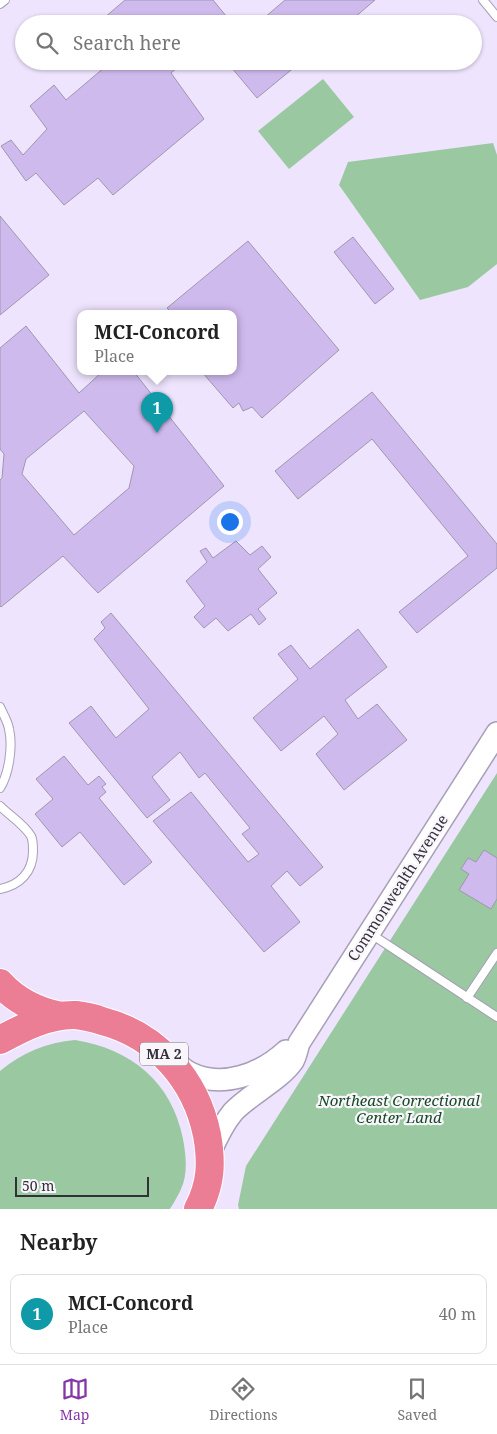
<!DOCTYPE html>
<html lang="en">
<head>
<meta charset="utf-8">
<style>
  :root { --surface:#fff; --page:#f6f6f6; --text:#222; --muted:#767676; --line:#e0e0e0; --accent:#8437a8 }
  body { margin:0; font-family:"Noto Serif",serif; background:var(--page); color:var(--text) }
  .scale { position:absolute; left:15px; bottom:12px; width:134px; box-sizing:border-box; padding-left:5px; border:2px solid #34303a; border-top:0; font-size:14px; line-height:18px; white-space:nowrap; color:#34303a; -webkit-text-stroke:4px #f8f5fb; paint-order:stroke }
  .you { position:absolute; left:229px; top:521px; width:18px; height:18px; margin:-12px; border:4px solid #fff; border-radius:50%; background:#1a73e8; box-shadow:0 0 0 8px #1a73e833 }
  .badge { display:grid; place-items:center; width:32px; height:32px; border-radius:50%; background:var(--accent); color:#fff; font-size:16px; font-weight:700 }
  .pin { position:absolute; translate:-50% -41px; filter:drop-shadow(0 1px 2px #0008) }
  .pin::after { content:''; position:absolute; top:26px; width:18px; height:15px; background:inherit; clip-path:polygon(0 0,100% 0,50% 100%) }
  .popup { position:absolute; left:77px; top:310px; width:160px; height:65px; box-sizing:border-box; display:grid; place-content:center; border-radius:10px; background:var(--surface); filter:drop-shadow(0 1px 4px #0005); font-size:16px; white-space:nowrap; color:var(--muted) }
  .popup b { font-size:19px; color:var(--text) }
  .popup::after { content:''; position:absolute; left:50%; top:100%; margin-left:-10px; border:10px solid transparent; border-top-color:var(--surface) }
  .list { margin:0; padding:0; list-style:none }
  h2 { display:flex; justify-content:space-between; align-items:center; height:65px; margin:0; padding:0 20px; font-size:21px }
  h2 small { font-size:16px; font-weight:400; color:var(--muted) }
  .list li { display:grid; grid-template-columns:32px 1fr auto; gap:15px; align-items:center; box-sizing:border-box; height:80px; margin:0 10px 10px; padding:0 10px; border:1px solid var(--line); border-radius:10px }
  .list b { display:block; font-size:19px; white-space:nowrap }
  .list p { margin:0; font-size:16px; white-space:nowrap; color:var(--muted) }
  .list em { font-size:16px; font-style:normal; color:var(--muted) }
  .icon { flex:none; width:28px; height:28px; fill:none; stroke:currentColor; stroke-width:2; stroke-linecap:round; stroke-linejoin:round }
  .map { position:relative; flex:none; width:497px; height:1209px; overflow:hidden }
  .search { position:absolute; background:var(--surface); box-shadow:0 1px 4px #0004; left:15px; right:15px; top:15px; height:55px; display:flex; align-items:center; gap:12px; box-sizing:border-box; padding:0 18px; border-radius:28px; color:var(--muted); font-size:19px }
  .sheet { height:155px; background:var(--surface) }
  nav { display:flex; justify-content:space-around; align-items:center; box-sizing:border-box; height:70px; border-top:1px solid var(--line); background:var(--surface); font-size:14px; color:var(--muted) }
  nav a { display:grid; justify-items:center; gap:2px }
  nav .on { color:var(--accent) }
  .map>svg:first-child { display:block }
  .green { fill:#99c8a1 }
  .building { fill:#cfbaed; stroke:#a096ae; fill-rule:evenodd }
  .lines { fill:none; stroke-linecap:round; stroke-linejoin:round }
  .lane-casing { stroke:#a89eb7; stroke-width:10 }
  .secondary-casing { stroke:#a89eb7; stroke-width:24 }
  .highway-casing { stroke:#fff; stroke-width:30 }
  .lane { stroke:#fff; stroke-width:8 }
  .secondary { stroke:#fff; stroke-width:21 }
  .highway { stroke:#eb7d94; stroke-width:28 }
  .labels { text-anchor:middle; stroke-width:4.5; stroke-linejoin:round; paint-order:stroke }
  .shield { fill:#f8f5fb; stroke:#6f6b74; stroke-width:1 }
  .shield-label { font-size:14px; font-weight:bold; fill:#34303a }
  .street-label { font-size:15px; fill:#34303a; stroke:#f8f5fb }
  .park-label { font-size:15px; font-style:italic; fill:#164a25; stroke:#f8f5fb }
</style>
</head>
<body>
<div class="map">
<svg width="497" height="1209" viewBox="0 0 497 1209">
  <rect width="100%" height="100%" fill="#eee4fe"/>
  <path class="green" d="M323,79L354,117L289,169L258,131Z
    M493,143L497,155V264L468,287L420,300L339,185L348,162Z
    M497,773V1209H239L238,1205L246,1166Z
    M75,1040C131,1049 172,1082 183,1139C186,1155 188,1174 181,1189C178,1196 174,1202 170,1209H0V1071C22,1053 47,1042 75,1040Z"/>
  <path class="building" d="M125,0H213L231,22L229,24H97Z
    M285,0H375L347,24H257Z
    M112,61H185L171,73L204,119L113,195L98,178L64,205L36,173L26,181L1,146L11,140L23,155L47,129L30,106L54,85L66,100Z
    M226,61H302L257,98Z
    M0,216L49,275L0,315Z
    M353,237L394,289L375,304L334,252Z
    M248,241L339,350L262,418L252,407L243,411L239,403L233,408L202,372H233V314H173L167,308Z
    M26,326L79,393L102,372H134L224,486L98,593L63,556L1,607L0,606V480L2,478L4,454L0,449V348ZM84,411L134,466L129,488L74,535L22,474L26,459Z
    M372,392L497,544V568L417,633L399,612L468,556L372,439L298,499L275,471Z
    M236,541L250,555L262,546L271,557L258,569L277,593L258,609L266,619L259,625L251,614L228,631L216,618L204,628L194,617L205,606L186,581L207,562L200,551L206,548L213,558Z
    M111,613L323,867L300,886L287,871L271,886L300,922L264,952L153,821L191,792L248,862L259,854L242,834L250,828L205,773L199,778L180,752L152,777L170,800L147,818L69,723L91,706L116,738L149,709L94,639L105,628L101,622Z
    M358,629L387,667L345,700L358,719L377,704L407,740L344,790L316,754L338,734L324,716L281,751L253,718L298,679L278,654L291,645L310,669Z
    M64,756L88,785L99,776L106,784L102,787L106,792L99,798L152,862L124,885L80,832L62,847L35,814L53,799L36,779Z
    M484,850L497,858V899L491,909L459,890L469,874L461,869L468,858L476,862Z"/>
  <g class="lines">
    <g class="lane-casing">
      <path id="lane" d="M483,0L497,17
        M0,4L5,0
        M0,707C3,714 8,722 9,729C13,746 9,774 0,788
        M0,806C10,816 23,823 31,836C33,840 33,846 33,851C33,872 20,885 0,889
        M371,934L497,1017
        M467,998L497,953"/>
    </g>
    <g class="secondary-casing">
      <path id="secondary" d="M174,1061C179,1065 184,1070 190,1073C222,1089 261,1074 286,1051
        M210,1153C216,1139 223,1124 233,1112C250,1094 280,1080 293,1061C296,1056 297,1049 299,1043L497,733"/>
    </g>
    <g class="highway-casing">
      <path id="highway" d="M0,983C17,1002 37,1011 61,1016
        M0,1040C22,1028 49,1014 76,1015C84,1016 94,1018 102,1021C157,1035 196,1080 207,1135C212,1163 211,1184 198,1209"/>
    </g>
    <use href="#lane" class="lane"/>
    <use href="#secondary" class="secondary"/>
    <use href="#highway" class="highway"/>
  </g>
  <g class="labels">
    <rect class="shield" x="140" y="1042.5" width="48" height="23" rx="4"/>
    <g class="shield-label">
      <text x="164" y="1059">MA 2</text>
    </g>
    <g class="street-label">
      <text transform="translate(398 888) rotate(-57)" y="5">Commonwealth Avenue</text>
    </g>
    <g class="park-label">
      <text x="399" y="1106">Northeast Correctional<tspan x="399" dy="17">Center Land</tspan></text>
    </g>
  </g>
</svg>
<div class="scale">50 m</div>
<div class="you"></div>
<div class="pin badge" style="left:157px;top:433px;background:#0f9aa8">1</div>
<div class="popup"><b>MCI-Concord</b>Place</div>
<div class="search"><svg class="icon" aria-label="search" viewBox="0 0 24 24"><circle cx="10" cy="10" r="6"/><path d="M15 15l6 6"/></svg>Search here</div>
</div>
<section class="sheet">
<h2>Nearby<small></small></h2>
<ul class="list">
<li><span class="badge" style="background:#0f9aa8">1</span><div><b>MCI-Concord</b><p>Place</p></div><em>40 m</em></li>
</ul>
</section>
<nav>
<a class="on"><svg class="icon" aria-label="map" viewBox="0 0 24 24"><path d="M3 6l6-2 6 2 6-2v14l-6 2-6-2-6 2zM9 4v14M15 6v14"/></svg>Map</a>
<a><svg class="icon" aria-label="directions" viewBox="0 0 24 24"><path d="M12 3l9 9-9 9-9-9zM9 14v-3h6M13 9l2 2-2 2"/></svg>Directions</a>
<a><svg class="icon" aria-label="saved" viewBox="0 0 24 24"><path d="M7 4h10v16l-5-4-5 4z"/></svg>Saved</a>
</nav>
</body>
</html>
